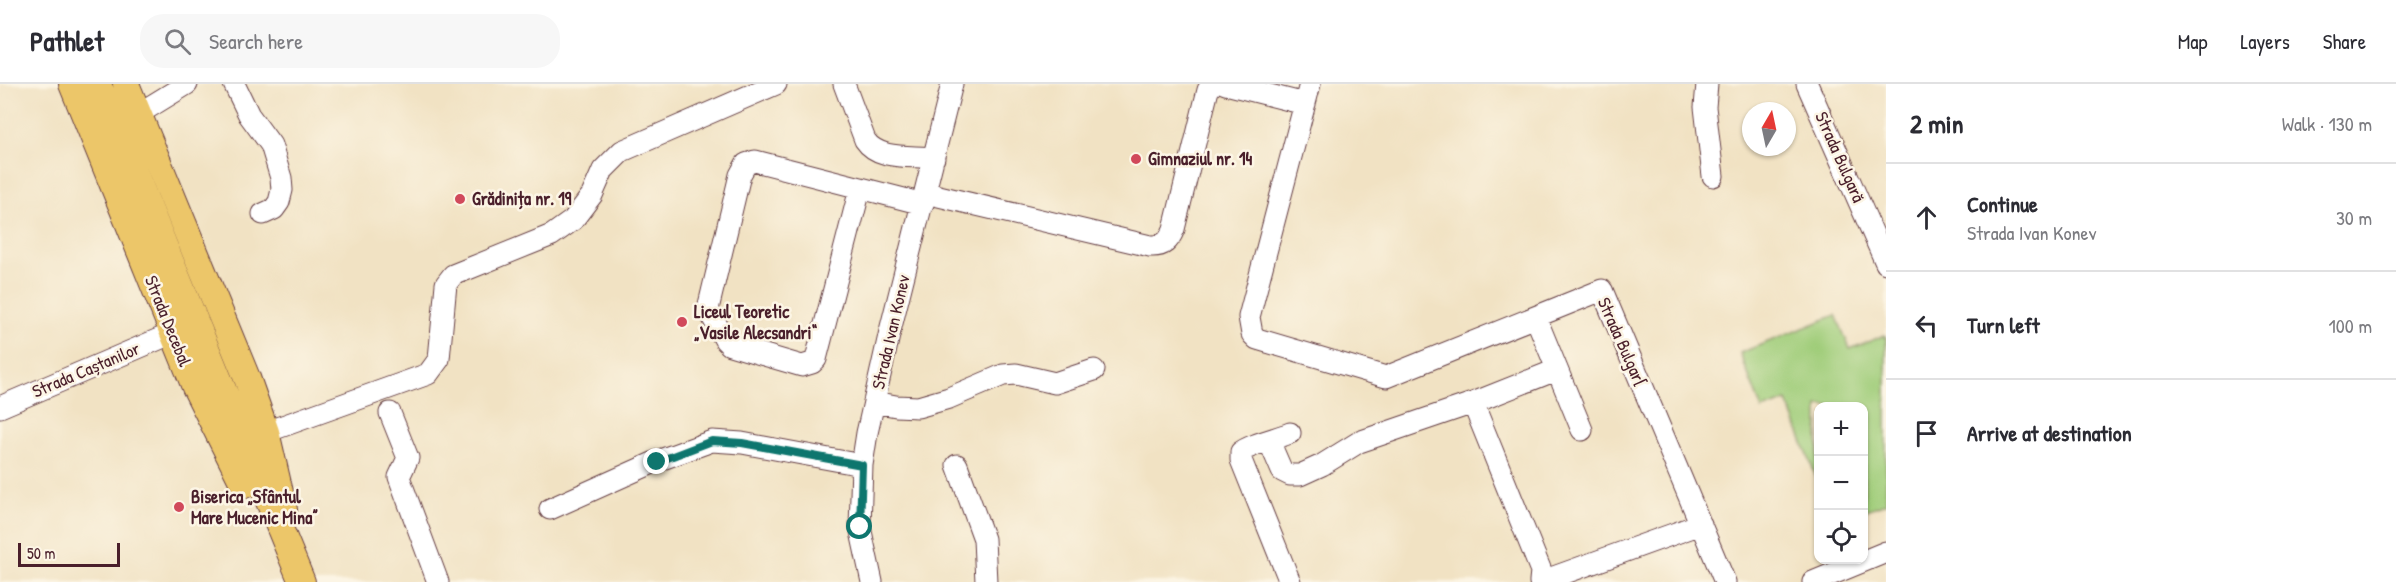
<!DOCTYPE html>
<html lang="en">
<head>
<meta charset="utf-8">
<style>
  :root { --surface:#fff; --page:#f7f7f7; --text:#2b2b33; --muted:#7c7c81; --line:#e1e1e2 }
  body { margin:0; font-family:"Patrick Hand",sans-serif; background:var(--page); color:var(--text) }
  .controls { position:absolute; right:18px; bottom:18px; display:grid; overflow:hidden; border-radius:12px; box-shadow:0 2px 4px #0004 }
  .controls button { width:54px; height:54px; display:grid; place-items:center; padding:0; border:0; border-bottom:2px solid var(--line); background:var(--surface); color:var(--text); font:30px sans-serif }
  .compass { position:absolute; left:1742px; top:18px; width:54px; height:54px; border-radius:50%; background:var(--surface); box-shadow:0 2px 4px #0004; rotate:9deg }
  .scale { position:absolute; left:18px; bottom:15px; width:102px; box-sizing:border-box; padding-left:6px; border:3px solid #4a1f2b; border-top:0; font-size:16px; line-height:21px; white-space:nowrap; color:#4a1f2b; -webkit-text-stroke:4px #fcf5e5; paint-order:stroke }
  .stop { position:absolute; width:18px; height:18px; margin:-14px; border:4px solid #0f766e; border-radius:50%; background:#fff }
  .stop.end { background:#0f766e; border-color:#fff; box-shadow:0 2px 6px #0008 }
  .list { margin:0; padding:0; list-style:none }
  h2 { display:flex; justify-content:space-between; align-items:center; height:78px; margin:0; padding:0 24px; font-size:26px }
  h2 small { font-size:20px; font-weight:400; color:var(--muted) }
  .list li { display:grid; grid-template-columns:39px 1fr auto; gap:18px; align-items:center; box-sizing:border-box; height:108px; padding:0 24px; border-top:2px solid var(--line) }
  .list b { display:block; font-size:22px; white-space:nowrap }
  .list p { margin:0; font-size:20px; white-space:nowrap; color:var(--muted) }
  .list em { font-size:20px; font-style:normal; color:var(--muted) }
  .icon { flex:none; width:33px; height:33px; fill:none; stroke:currentColor; stroke-width:2; stroke-linecap:round; stroke-linejoin:round }
  .map { position:relative; flex:none; width:1886px; height:498px; overflow:hidden }
  header { display:flex; align-items:center; gap:36px; box-sizing:border-box; height:84px; padding:0 30px; background:var(--surface); border-bottom:2px solid var(--line) }
  header strong { font-size:28px }
  nav { display:flex; gap:33px; margin-inline-start:auto; font-size:21px }
  .search { width:420px; height:54px; background:var(--page); display:flex; align-items:center; gap:15px; box-sizing:border-box; padding:0 21px; border-radius:24px; color:var(--muted); font-size:22px }
  main { display:flex }
  aside { flex:1; background:var(--surface) }
  .map>svg:first-child { display:block }
  .green { fill:#a0cd7a; stroke:#757652; stroke-width:1.5 }
  .lines { fill:none; stroke-linecap:round; stroke-linejoin:round }
  .minor-casing { stroke:#633c42; stroke-width:23 }
  .major-casing { stroke:#633c42; stroke-width:28 }
  .minor { stroke:#fff; stroke-width:21 }
  .major { stroke:#ecc669; stroke-width:26 }
  .route { stroke:#0f766e; stroke-width:8 }
  .poi-dot { fill:#d1495b; stroke:#fcf5e5; stroke-width:2 }
  .labels { text-anchor:middle; stroke-width:5; stroke-linejoin:round; paint-order:stroke }
  .street-label { font-size:18px; fill:#4a1f2b; stroke:#fcf5e5 }
  .poi-label { font-size:18px; font-weight:bold; fill:#4a1f2b; stroke:#fcf5e5; text-anchor:start }
</style>
</head>
<body>
<header>
<strong>Pathlet</strong>
<div class="search"><svg class="icon" aria-label="search" viewBox="0 0 24 24"><circle cx="10" cy="10" r="6"/><path d="M15 15l6 6"/></svg>Search here</div>
<nav><a>Map</a><a>Layers</a><a>Share</a></nav>
</header>
<main>
<div class="map">
<svg width="1886" height="498" viewBox="0 0 1886 498">
  <rect width="100%" height="100%" fill="#fcf5e5"/>
  <filter id="ink" filterUnits="userSpaceOnUse"><feTurbulence type="fractalNoise" baseFrequency=".0167" numOctaves="2"/><feDisplacementMap in="SourceGraphic" scale="12" xChannelSelector="R" yChannelSelector="G"/><feConvolveMatrix kernelMatrix="1 2 1 2 8 2 1 2 1" color-interpolation-filters="sRGB"/></filter>
  <filter id="wash" filterUnits="userSpaceOnUse"><feTurbulence type="fractalNoise" baseFrequency=".008" numOctaves="4" result="noise"/><feDisplacementMap in="SourceGraphic" scale="24" xChannelSelector="R" yChannelSelector="G"/><feGaussianBlur stdDeviation="1.35" result="paint"/><feColorMatrix in="noise" values="0 0 0 0 0 0 0 0 0 0 0 0 0 0 0 0 0 1.4 0 .05"/><feComposite in="paint" operator="in"/></filter>
  <g filter="url(#wash)">
    <rect width="100%" height="100%" fill="#f1e2c3"/>
    <path class="green" d="M1836,231L1850,265L1885,251L1886,255V419L1864,427V322H1818V398L1787,317L1762,326L1740,269Z"/>
  </g>
  <g filter="url(#ink)">
    <g class="lines">
      <g class="minor-casing">
        <path id="minor" d="M234,0L249,31L271,61L281,94L282,106L279,118L274,125L263,130
          M844,0L865,56C879,77 911,71 934,74
          M1226,0L1305,20
          M1310,0L1249,233L1252,250L1257,255L1386,293L1602,206L1725,498
          M1707,0L1705,23L1713,92
          M1807,0L1886,179
          M138,30L187,0
          M860,105L816,275L812,279L802,282L730,261L725,256L708,225L740,91L746,80L755,77L923,120
          M926,109L1150,162C1164,163 1169,157 1174,145L1204,22L1208,6L1213,0
          M1536,234L1582,346
          M874,318L896,322L918,323L949,314L1003,291L1016,290L1055,299L1094,286
          M1473,319L1541,487L1540,497
          M0,323L173,249
          M390,329L408,374L399,393L438,498
          M266,348L428,290L439,275L446,200L453,191L552,151L573,136L592,111L603,86L622,67L776,0
          M1290,349C1278,354 1249,361 1241,368V376L1290,498
          M1269,357L1282,387L1290,391H1300L1322,381L1359,358L1473,319L1556,286
          M957,381L984,455L986,498
          M550,425L657,377L712,357L742,359L862,381
          M872,498L860,443L862,381L867,349L890,247L952,0
          M1540,498L1701,440
          M1813,498L1886,468"/>
      </g>
      <g class="major-casing">
        <path id="major" d="M72,0L195,303L244,401
          M98,0L302,498
          M126,0L247,294L266,348L284,426"/>
      </g>
      <use href="#minor" class="minor"/>
      <use href="#major" class="major"/>
    </g>
  </g>
  <g class="lines" filter="url(#ink)">
    <path class="route" d="M657,378L712,357L742,359L862,381L860,443"/>
  </g>
  <g class="poi-dot">
    <circle cx="1136" cy="75" r="6"/>
    <circle cx="460" cy="115" r="6"/>
    <circle cx="682" cy="238" r="6"/>
    <circle cx="179" cy="423" r="6"/>
  </g>
  <g class="labels">
    <g class="street-label">
      <text transform="translate(1840 73) rotate(66)" y="6">Strada Bulgară</text>
      <text transform="translate(168 237) rotate(68)" y="6">Strada Decebal</text>
      <text transform="translate(891 248) rotate(-77)" y="6">Strada Ivan Konev</text>
      <text transform="translate(1622 258) rotate(66)" y="6">Strada Bulgar[</text>
      <text transform="translate(86 286) rotate(-23)" y="6">Strada Caștanilor</text>
    </g>
    <g class="poi-label">
      <text x="1148" y="81">Gimnaziul nr. 14</text>
      <text x="472" y="121">Grădinița nr. 19</text>
      <text x="694" y="234">Liceul Teoretic<tspan x="694" dy="21">„Vasile Alecsandri“</tspan></text>
      <text x="191" y="419">Biserica „Sfântul<tspan x="191" dy="21">Mare Mucenic Mina”</tspan></text>
    </g>
  </g>
</svg>
<div class="controls">
<button>+</button>
<button>−</button>
<button><svg class="icon" aria-label="locate" viewBox="0 0 24 24"><circle cx="12" cy="12" r="6"/><path d="M12 2v4M12 18v4M2 12h4M18 12h4"/></svg></button>
</div>
<svg class="compass" viewBox="-18 -18 36 36"><path d="M0-13l5 13h-10z" fill="#e53935"/><path d="M0 13l5-13h-10z" fill="#7c7c81"/></svg>
<div class="scale">50 m</div>
<div class="stop" style="left:860px;top:443px"></div>
<div class="stop end" style="left:657px;top:378px"></div>
</div>
<aside>
<h2>2 min<small>Walk · 130 m</small></h2>
<ul class="list">
<li><svg class="icon" aria-label="ahead" viewBox="0 0 24 24"><path d="M12 20V5M6 11l6-6 6 6"/></svg><div><b>Continue</b><p>Strada Ivan Konev</p></div><em>30 m</em></li>
<li><svg class="icon" aria-label="left" viewBox="0 0 24 24"><path d="M17 20v-9H6M10 6l-5 5 5 5"/></svg><div><b>Turn left</b></div><em>100 m</em></li>
<li><svg class="icon" aria-label="arrive" viewBox="0 0 24 24"><path d="M6 21V4h12l-3 4 3 4H6"/></svg><div><b>Arrive at destination</b></div></li>
</ul>
</aside>
</main>
</body>
</html>
